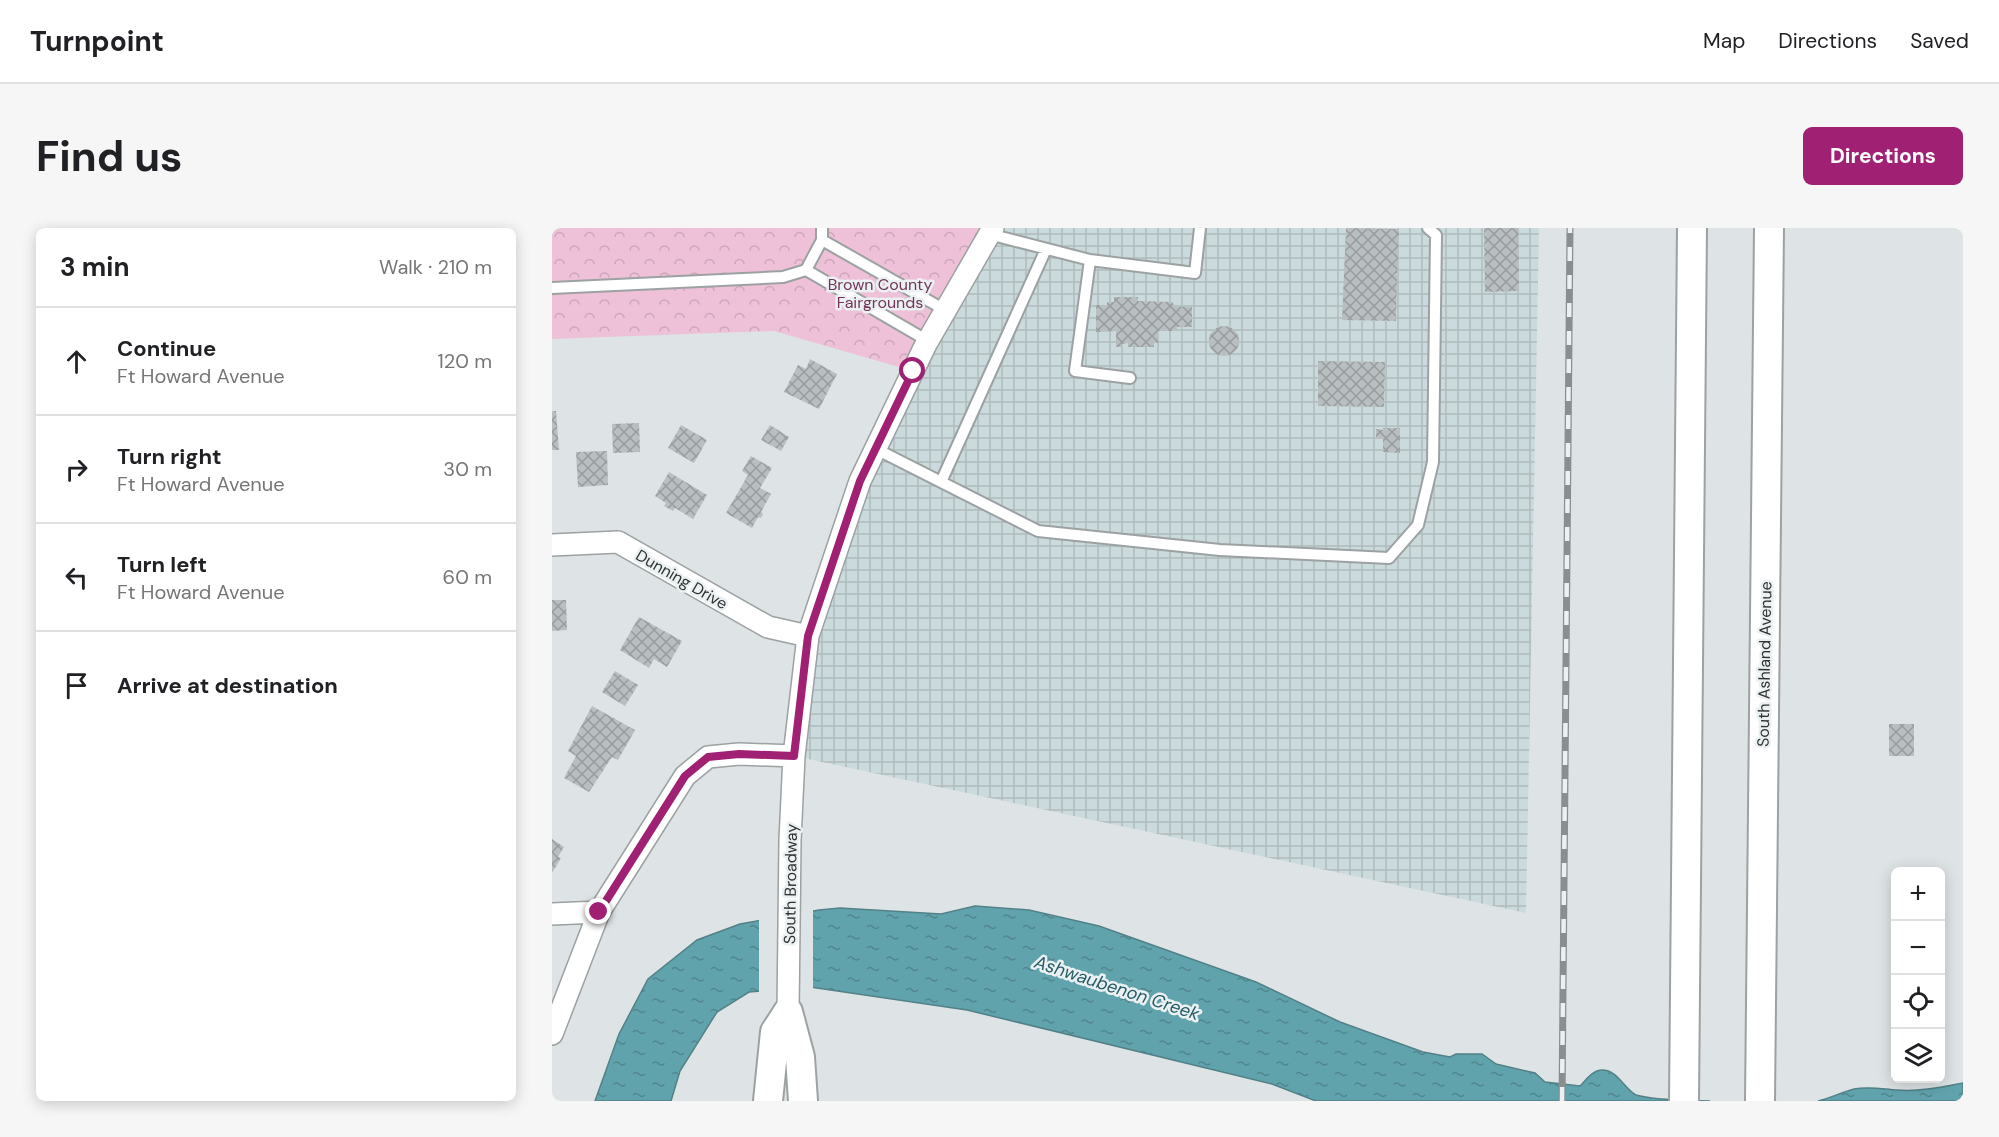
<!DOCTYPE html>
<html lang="en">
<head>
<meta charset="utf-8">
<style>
  :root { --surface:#fff; --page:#f6f6f6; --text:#202124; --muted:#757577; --line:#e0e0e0; --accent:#a02174 }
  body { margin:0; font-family:"DM Sans",sans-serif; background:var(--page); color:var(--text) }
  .controls { position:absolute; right:18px; bottom:18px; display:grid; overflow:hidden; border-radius:9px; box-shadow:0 3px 15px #0003 }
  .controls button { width:54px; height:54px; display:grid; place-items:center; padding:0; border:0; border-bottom:2px solid var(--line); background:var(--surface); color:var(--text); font:30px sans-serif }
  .stop { position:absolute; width:18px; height:18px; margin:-14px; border:4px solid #a02174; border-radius:50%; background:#fff }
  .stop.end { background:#a02174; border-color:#fff; box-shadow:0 2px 6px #0008 }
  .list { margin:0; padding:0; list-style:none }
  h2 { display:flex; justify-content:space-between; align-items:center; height:78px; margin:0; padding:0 24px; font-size:26px }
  h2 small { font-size:20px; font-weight:400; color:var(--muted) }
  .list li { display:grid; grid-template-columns:39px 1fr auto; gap:18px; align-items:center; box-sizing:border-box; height:108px; padding:0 24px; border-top:2px solid var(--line) }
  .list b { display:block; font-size:22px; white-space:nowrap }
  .list p { margin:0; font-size:20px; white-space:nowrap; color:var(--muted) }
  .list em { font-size:20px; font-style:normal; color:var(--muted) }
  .icon { flex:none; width:33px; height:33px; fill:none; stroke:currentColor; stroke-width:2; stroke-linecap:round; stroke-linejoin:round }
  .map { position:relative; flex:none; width:1411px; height:873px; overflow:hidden; border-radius:9px }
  header { display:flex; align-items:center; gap:36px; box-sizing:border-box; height:84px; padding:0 30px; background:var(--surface); border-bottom:2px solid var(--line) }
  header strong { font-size:28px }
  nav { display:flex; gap:33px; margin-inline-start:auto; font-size:21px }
  .intro { display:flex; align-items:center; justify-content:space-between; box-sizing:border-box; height:144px; padding:0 36px }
  h1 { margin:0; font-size:42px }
  .button { padding:15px 27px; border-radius:9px; background:var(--accent); color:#fff; font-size:21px; font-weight:700 }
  main { display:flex; gap:36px; padding:0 36px }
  aside { flex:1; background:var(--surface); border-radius:9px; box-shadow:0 3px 15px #0003 }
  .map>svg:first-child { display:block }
  .industrial { fill:url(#industrial-grid) }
  .forest { fill:url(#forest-crowns) }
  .water { fill:url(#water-ripples); stroke:#528188; stroke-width:1.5 }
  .pier { fill:#dee4e5 }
  .building { fill:url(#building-cross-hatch) }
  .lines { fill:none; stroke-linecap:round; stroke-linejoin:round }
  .lane-casing { stroke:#9ca1a2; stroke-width:14 }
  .street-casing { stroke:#9ca1a2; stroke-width:24 }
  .secondary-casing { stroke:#9ca1a2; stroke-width:32 }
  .lane { stroke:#fff; stroke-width:10 }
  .street { stroke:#fff; stroke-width:21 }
  .secondary { stroke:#fff; stroke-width:28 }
  .rail-casing { stroke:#8a8e8f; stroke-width:7 }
  .rail { stroke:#ebf1f2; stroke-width:4.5; stroke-dasharray:14; stroke-linecap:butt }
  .route { stroke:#a02174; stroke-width:8 }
  .labels { text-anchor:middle; stroke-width:5; stroke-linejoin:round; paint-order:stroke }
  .park-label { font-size:16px; fill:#733559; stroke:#ebf1f2 }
  .street-label { font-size:16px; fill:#303232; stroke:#ebf1f2 }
  .water-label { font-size:18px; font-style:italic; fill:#255c65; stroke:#ebf1f2 }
</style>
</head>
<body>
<header>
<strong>Turnpoint</strong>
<nav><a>Map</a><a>Directions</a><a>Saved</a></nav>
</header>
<div class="intro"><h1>Find us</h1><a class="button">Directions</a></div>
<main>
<aside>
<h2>3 min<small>Walk · 210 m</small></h2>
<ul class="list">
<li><svg class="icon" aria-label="ahead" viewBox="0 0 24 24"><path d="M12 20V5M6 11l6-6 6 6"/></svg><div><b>Continue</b><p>Ft Howard Avenue</p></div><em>120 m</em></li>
<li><svg class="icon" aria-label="right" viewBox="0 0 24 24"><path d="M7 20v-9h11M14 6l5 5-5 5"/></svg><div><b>Turn right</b><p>Ft Howard Avenue</p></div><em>30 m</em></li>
<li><svg class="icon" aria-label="left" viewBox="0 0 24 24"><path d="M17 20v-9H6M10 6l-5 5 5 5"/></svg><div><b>Turn left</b><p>Ft Howard Avenue</p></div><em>60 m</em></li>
<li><svg class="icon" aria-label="arrive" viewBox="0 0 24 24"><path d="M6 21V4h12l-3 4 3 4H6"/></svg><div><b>Arrive at destination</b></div></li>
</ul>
</aside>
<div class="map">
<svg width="1411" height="873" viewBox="0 0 1411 873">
  <defs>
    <pattern id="industrial-grid" width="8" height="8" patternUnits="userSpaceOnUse" patternTransform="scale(1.5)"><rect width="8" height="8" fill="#cbdadc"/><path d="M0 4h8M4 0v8" fill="none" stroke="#afbcbd"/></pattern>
    <pattern id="forest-crowns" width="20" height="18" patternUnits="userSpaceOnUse" patternTransform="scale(1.5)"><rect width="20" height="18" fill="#eec1d8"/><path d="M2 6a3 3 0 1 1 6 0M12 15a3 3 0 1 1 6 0" fill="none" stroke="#cca6ba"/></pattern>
    <pattern id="water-ripples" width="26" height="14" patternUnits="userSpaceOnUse" patternTransform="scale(1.5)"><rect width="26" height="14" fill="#61a3ad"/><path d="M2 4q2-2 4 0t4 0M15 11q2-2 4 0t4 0" fill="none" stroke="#50858d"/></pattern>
    <pattern id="building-cross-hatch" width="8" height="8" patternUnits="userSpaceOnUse" patternTransform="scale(1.5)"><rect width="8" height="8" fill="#b9bfc0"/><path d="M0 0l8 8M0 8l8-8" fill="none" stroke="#979c9d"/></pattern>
  </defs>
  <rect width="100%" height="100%" fill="#dee4e5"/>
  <path class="industrial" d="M441,0H987L974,685L242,528L256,408L308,253Z"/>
  <path class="forest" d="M0,0H441L361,143L222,103L0,111Z"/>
  <path class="water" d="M423,678L477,682L547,698L704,754L788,794L871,824L898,829L904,826H930L944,836L983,845L993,854L1028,858C1034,852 1041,842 1050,842C1066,842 1072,861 1084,867C1105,873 1135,872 1158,873H764L720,856L415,782L258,759L197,764L165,784L128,843L119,873H43L67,806L96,751L145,712L188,696L267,682L288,680L389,686Z
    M1411,855V873H1266C1279,870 1290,864 1302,861C1317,858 1330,861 1345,862C1367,864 1390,859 1411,855Z"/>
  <path class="pier" d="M261,680V762L207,766V689Z"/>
  <path class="building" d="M794,0L847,1L845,46H840L845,47L844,93L790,92Z
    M932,0H966L967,63L933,64Z
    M562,69H586V73L620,74L624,79H640V99H625V103H606V115H602V119H576V115L570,116V119H564V103L544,104V77H555V74H562Z
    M657 113a15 15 0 1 1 30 0a15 15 0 1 1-30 0Z
    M258,131L285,146L267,181L232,164L246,137L254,141Z
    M766,133L833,134L832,179L766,178Z
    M0,183H4L7,222H0Z
    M87,195L88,224L61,225L60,196Z
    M129,197L155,212L142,235L116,220Z
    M218,197L237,209L229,223L209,212Z
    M831,200H848V225L831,224V211H824V201L832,202Z
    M55,223L56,257L26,259L24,224Z
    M199,228L220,240L208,260L219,266L209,284L211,286L209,290L206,289L200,300L174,285L196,247L190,243Z
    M117,244L155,267L141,291L123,280L121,283L112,278L114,275L103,268Z
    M0,372H14L15,402L0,403Z
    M87,389L130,413L115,439L102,431L97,440L68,422Z
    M63,443L86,457L73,478L50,464Z
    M40,478L83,502L66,532L60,529L37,564L12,550L24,528L16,523Z
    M1337,496H1362V528H1337Z
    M0,611L12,619L6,629L9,630L0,645Z"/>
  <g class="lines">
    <g class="lane-casing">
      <path id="lane" d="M437,6L538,32L643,45L648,0
        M270,12L393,82
        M538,32L523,143L578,150
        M254,42L376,113
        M0,60L231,49L254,42L270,12V0
        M324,221L486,303L668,322L837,330L866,297L881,234L884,7L876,0
        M389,254L494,21"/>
    </g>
    <g class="street-casing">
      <path id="street" d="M0,317L66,314L216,399L256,408
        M0,686L47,684
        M236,784L238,612L242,528
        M0,806L47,684L133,548L156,529L187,526L242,528L256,408L308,253L374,116L441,0"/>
    </g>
    <g class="secondary-casing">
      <path id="secondary" d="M236,784L248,829L251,873
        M216,873L223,804L236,784
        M1132,873L1140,0
        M1208,873L1217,0"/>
    </g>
    <use href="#lane" class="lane"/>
    <use href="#street" class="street"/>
    <use href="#secondary" class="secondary"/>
    <g class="rail-casing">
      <path id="rail" d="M1010,873L1018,0"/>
    </g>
    <use href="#rail" class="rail"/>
  </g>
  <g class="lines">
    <path class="route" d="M47,684L133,548L156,529L187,526L242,528L256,408L308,253L361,143"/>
  </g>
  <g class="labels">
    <g class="park-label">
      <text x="328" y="62">Brown County<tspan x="328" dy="18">Fairgrounds</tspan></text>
    </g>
    <g class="street-label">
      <text transform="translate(130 351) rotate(30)" y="6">Dunning Drive</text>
      <text transform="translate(1212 436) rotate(-89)" y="6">South Ashland Avenue</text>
      <text transform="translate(238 656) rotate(-89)" y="6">South Broadway</text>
    </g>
    <g class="water-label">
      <text transform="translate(565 760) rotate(18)" y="6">Ashwaubenon Creek</text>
    </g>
  </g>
</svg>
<div class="controls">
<button>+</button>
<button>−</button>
<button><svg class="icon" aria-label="locate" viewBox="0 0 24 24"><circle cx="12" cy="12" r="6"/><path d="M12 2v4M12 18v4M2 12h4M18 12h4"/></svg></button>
<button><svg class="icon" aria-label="layers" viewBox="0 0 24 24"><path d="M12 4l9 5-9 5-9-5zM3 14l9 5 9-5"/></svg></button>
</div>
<div class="stop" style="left:361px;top:143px"></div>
<div class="stop end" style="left:47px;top:684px"></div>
</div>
</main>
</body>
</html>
